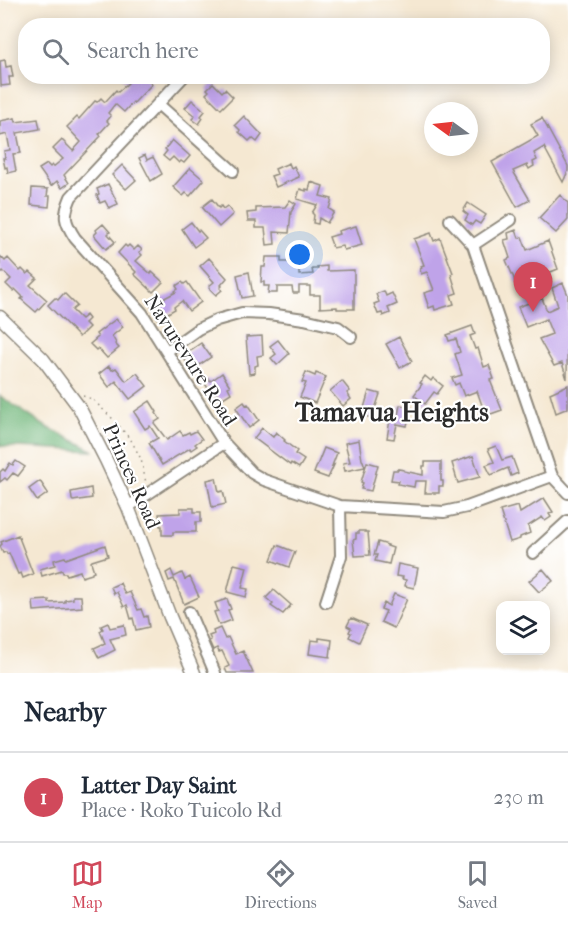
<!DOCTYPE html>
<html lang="en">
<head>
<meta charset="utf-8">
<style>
  :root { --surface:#fff; --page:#f2f2f3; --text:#1f2937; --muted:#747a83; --line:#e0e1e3; --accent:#d1495b }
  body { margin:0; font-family:"IM FELL French Canon",serif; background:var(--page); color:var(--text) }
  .controls { position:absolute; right:18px; bottom:18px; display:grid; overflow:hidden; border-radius:12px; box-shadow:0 3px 15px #0003 }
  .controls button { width:54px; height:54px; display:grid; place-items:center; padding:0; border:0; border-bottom:2px solid var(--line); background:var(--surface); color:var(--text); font:30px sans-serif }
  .compass { position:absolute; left:424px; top:102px; width:54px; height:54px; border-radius:50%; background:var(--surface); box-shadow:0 3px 15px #0003; rotate:285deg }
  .you { position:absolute; left:300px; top:255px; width:21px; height:21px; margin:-15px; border:4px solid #fff; border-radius:50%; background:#1a73e8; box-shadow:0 0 0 9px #1a73e833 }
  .badge { display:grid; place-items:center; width:39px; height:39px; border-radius:50%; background:var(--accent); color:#fff; font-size:20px; font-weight:700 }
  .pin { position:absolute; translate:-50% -50px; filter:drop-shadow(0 2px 3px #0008) }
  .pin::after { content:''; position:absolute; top:32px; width:21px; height:18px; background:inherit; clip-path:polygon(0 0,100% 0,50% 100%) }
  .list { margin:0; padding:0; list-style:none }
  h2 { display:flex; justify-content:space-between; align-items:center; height:78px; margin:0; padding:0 24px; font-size:26px }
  h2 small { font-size:20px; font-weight:400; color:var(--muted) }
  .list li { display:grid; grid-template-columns:39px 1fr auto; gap:18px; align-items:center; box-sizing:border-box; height:90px; padding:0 24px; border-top:2px solid var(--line) }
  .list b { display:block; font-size:22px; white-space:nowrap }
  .list p { margin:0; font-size:20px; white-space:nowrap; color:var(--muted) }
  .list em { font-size:20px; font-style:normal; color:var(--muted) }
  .icon { flex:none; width:33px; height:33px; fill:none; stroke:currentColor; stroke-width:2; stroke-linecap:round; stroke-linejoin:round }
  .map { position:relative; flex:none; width:568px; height:673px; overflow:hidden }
  .search { position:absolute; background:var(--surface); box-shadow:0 3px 15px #0003; left:18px; right:18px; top:18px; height:66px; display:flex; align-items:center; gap:15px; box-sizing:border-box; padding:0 21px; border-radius:24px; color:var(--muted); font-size:22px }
  .sheet { height:168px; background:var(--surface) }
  nav { display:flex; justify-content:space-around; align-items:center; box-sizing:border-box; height:84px; border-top:2px solid var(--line); background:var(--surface); font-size:16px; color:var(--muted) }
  nav a { display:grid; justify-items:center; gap:3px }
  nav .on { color:var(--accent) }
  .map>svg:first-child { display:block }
  .forest { fill:#72b77b; stroke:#4e7153; stroke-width:1.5 }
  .building { fill:#bfa3e9 }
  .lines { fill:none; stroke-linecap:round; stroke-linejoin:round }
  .minor-casing { stroke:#908a7e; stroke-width:14 }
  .major-casing { stroke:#908a7e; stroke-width:15 }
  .path { stroke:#908a7e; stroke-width:1.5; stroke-dasharray:1.5 4.5; stroke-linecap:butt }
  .minor { stroke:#fff; stroke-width:10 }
  .major { stroke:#fff; stroke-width:12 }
  .labels { text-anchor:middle; stroke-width:4.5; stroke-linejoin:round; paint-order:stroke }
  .street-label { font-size:20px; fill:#2b2b2b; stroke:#fff }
  .district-label { font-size:26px; font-weight:bold; fill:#2b2b2b; stroke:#fff }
</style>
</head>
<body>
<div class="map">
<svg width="568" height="673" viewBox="0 0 568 673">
  <rect width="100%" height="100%" fill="#fff"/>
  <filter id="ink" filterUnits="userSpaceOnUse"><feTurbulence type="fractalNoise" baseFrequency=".0167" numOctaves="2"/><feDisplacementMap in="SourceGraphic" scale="12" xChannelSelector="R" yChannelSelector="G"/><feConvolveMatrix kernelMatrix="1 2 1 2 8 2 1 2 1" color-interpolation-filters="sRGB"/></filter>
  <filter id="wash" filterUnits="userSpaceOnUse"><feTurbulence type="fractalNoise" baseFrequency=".008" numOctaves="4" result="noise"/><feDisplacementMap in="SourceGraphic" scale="24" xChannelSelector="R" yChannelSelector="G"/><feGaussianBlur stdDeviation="1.35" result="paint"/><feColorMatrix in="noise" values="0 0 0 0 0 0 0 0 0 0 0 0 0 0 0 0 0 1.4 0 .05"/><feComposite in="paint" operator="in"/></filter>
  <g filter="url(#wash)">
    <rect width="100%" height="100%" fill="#f5e8d2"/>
    <path class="forest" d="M0,396L45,426L94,451L0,446Z"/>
    <g id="blocks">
      <path class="building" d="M5,60L6,67L11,66L13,77H9L10,85L1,86L0,61Z
        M121,76H144L152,84L134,103L133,102L124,112L115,104L108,113L111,116L107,121L109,123L99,134L101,136L64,175L69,183L62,188L57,181L51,186L39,169L47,164L50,167L52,165L53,167L63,159L53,149L62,140L73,151L81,142L67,127L77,117L79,119L95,101L97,102L101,98L105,102L116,90L118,92L128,83Z
        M213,83L222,92L225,89L233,97L221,109L206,94L209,91L207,89Z
        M192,100L205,111L201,116L203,118L199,124L192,119L195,116L185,108Z
        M244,116L262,135L257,142L252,138L249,141L239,132L240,130L235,125Z
        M15,118L16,122L38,119L40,129L17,133L21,153L13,154L16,171L8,173L7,167L5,168L3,158H5L4,151L10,150L7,134L0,136V121Z
        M542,118L568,166V171L563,182L544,147L534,153L537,160L533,162L534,166L529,169L527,165L513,171L530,200L517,207L492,162L538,136L531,124Z
        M172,140L190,156L184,163L181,161L179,163L173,157L169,161L163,156L167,151L165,149Z
        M145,155L147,160L153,157L162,174L151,181L139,158Z
        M289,163L291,168L294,166L299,177L276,187L271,176L277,174L275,169Z
        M122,165L136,180L126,189L112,175Z
        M190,168L204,180L190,196L186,193L183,196L173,187Z
        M311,182L323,186L320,196L332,199L329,209L334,212L327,223L319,218L318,224L313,223L314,215L312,213L317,205L297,199L300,189L306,191V189L309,190Z
        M108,184L118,204L109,208L105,201L100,203L97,195L99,194L97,189Z
        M32,188L48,189L47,196H50L49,207L31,205Z
        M560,195L568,203V220L556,233L539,218Z
        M212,199L219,208L221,206L223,209L227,206L233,214L219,227L202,207Z
        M290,200L296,204L291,212L289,233L274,232L275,244L267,245L265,228H256V221H248L247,213L256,212V208L285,207Z
        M468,203L486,215L480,224L475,221L472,225L465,220L468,215L463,211Z
        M191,222L198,231L199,230L206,238L194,247L182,229Z
        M103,224L110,232L108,234L115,242L106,249L94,235L97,232L96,230Z
        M356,226L362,245L344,250L342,246L333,248L329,237L339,234L338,231Z
        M516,230L519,238L522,237L527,250L548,241L558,269L531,280L530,278L516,283L506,260L510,258L504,240L509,239L508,233Z
        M431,233L434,241L440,238L453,273L451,274L457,293L451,295L454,304L435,310L434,306L429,308L424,293L434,290L427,272L421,274L420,269L422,268L421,266L424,265L414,239Z
        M125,245L127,247L129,245L134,250L138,246L142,250L139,252L142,255L136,261L151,274L152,272L163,282L153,292L134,274L136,272L118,253Z
        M0,256L5,261L8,258L20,271L22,269L27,274L30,272L37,278L30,285L47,300L36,312L21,299L23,297L15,289L13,291L6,284L11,279L3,271L0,274Z
        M266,257H281V262H299V275L313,274L312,269H318L317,267L327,266V271L354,270V309H337V307L320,308V295H310V286H299V293H293L292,287H277V293H268L269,286H264V282H261L262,267H265Z
        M209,258L227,278L221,285L222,286L220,288L222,290L216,295L209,288L210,287L209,286L214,282L200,266Z
        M249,272L253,296L242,298L237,275Z
        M182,282L184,284L187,282L201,302L189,311L182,301L174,307L175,309L158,319L151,305L176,292L175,291L178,289L176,286Z
        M563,283L568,295L567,379L562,363L554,366L539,339L552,334L546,319L526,327L518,307L542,298L547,311L558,306L552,288Z
        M384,291L386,296L392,293L397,304L388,308L390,313L383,316L382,313L378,314L374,304L379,302L376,294Z
        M64,293L77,306L72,310L81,319L86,315L89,319L85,323L89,327L79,337L48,305L55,298L58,300Z
        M116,319L123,327L112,336L116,343L115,344L119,348L107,358L98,348L96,350L90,344L98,337L96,334Z
        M472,326L475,334L470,336L475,349L478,348L484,367L489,365L494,379L490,380L502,410L488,415L485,407L483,408L477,391L464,396L459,383L455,385L452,378L462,375L455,354L460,352L456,339L449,341L447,335Z
        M262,336L263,355L257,356L258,365L255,366V373L249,374L246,337Z
        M399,337L412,361L400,368L386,344Z
        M278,340L289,354L277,365L271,358L276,354L270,346Z
        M201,343L211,357L192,370L182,356Z
        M109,366L112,370L116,368L126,381L137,373L147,386L130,399L116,381L109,387L99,374Z
        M306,372L315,376L316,373L326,377L315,403L300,397L306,383L302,382Z
        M222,373L230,386L228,387L231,393L220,400L214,390L211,393L204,382L209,379L211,381Z
        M425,376L431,381L433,378L443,386L437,394L434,392L425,404L414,395L422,384L420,383Z
        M342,381L350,391L347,393L351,399L343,406L330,391Z
        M568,385V408L556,413L550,393Z
        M369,391L380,394L372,418L362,415Z
        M150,401L157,412L156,413L160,419L154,423L167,440L180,431L183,435L189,432L190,434L196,431L202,439L195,444L197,446L191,450L190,448L162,465L149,443L158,438L150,426L145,429L134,412Z
        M244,402L246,405L248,404L259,420L249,428L236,408Z
        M400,405L411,407L407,426L397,424L394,439L387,438L391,414L398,415Z
        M262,428L273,437L276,432L285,440L284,441L297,451L295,454L304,460L299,468L291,463L290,465L254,438Z
        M359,440L362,460L363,461L365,467L345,471L343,463L350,462L345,443Z
        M496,446L502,460L512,457L518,473L511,476L508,468L491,475L486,465L494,462L488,449Z
        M324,448L337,453L332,466L334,465L328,478L314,473Z
        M473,456L480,477L458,483L452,463Z
        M16,461L25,467L18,476L13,473L7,480L5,478L0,482V472L3,469L5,471L10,463L13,465Z
        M367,462L378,465L371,491L361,489L363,483L361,482Z
        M425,462H441V481H443V486H439V493H425L426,481H415L414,487L398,484L399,481L391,480L393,470H398V469L404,470V471L423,475V466H425Z
        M216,478L219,492L223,491L226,504L212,507L207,480Z
        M40,481L48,493L37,501L29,489Z
        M91,488L92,498L73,501L72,500L71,492Z
        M544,498L553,512L549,514L551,517L545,521L542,517L528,526L530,533L520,537V539L510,542L500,511L518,506L520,513Z
        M180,508H194V512H201V522H196V532H173V535H162V526H160L159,514L180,513Z
        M359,531H365V532H368L370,555L355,556L353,540L356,539V533H359Z
        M18,535L33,574L23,578L21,573L18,574L9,553L7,554L6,552L3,553L0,546L2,544L1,542Z
        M378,542L388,545L387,546L393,548L389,564L375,561L377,555H374Z
        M105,545L108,556L92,561L91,562L94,571L92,572V574L82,577L80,571L67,575L66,573H63L62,570L42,576L40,569L55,565L54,560L65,557L66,559Z
        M277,545L295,552L289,567L271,560Z
        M234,564L247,567L242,588L248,589L246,597L227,592Z
        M398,564L418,568L414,588L405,586L406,580L402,579L403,577L396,576Z
        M543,569L553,581L539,592L529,581Z
        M171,570L174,577L182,573L185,580L190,577L199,597L184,604L174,579L169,581L166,573Z
        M120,583L125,594L130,592L138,610L141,609L144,617L147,616L149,627L136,630L133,618L131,619L127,605L124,607L117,592L114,594L111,587Z
        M274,590L291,605L283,614L271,606L273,604L266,598Z
        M394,594L407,599L394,628L381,622L386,611L381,609L384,603L389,606Z
        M73,596H81L82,607L34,611L33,601L49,600V603L65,602V600L73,599Z
        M227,599L231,609L228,610L232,620L219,625L214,612L218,611L215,603Z
        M351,618L367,625L359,642L349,637L351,633L349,632L351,628L347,626Z
        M108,623L110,628L124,625L126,635L110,639L115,650L99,658L94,648L105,643L100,631L103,629L101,626Z
        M220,628L225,639L228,637L236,654L243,651L253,673H227L225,668L229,666L222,651L219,652L217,648L213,650L209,641L211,640L209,636L214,634L213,631Z
        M319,638L332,640L330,657L309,654L311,640L319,641Z"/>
    </g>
  </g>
  <g filter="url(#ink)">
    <use href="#blocks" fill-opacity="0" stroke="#908a7e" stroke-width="1.5"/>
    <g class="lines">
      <g class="minor-casing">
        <path id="minor" d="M184,76L71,197C63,216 64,221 75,238L142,313L224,443L252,473L264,480L340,506L444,512L467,507L552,476
          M158,104L233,171
          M450,220L473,245L552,476L568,493
          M473,245L511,220
          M167,351L198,329L217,320L242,313L269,314L304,319L338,327L351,337
          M128,507L224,443
          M533,553L568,521
          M326,602L341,556L340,506
          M189,612L215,673"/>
      </g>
      <g class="major-casing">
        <path id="major" d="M0,317L43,359L79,407L106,460L128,507L170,617L194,673"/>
      </g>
      <path class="path" d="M83,396L92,399L115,421L131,440L141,459L146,483"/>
      <use href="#minor" class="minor"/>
      <use href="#major" class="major"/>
    </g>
  </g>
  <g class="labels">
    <g class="street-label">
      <text transform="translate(191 360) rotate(57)" y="7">Navurevure Road</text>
      <text transform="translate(132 476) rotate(66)" y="7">Princes Road</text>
    </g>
    <g class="district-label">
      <text x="392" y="421">Tamavua Heights</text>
    </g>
  </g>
</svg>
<div class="controls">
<button><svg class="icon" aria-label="layers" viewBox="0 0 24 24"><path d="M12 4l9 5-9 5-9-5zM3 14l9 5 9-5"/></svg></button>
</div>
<svg class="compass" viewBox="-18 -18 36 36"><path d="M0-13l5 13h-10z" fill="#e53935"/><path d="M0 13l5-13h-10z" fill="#747a83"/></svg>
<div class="you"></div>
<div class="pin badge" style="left:533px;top:312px">1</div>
<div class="search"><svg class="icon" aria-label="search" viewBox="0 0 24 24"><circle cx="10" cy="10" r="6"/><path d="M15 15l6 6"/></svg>Search here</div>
</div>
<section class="sheet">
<h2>Nearby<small></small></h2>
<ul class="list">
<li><span class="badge">1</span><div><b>Latter Day Saint</b><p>Place · Roko Tuicolo Rd</p></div><em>230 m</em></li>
</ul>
</section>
<nav>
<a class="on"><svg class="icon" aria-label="map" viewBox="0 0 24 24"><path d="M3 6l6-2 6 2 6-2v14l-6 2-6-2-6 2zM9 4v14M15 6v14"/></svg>Map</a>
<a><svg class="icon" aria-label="directions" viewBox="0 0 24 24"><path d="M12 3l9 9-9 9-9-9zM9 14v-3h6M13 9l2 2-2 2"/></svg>Directions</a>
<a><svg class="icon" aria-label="saved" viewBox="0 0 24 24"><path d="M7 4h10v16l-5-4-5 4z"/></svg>Saved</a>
</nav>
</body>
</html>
